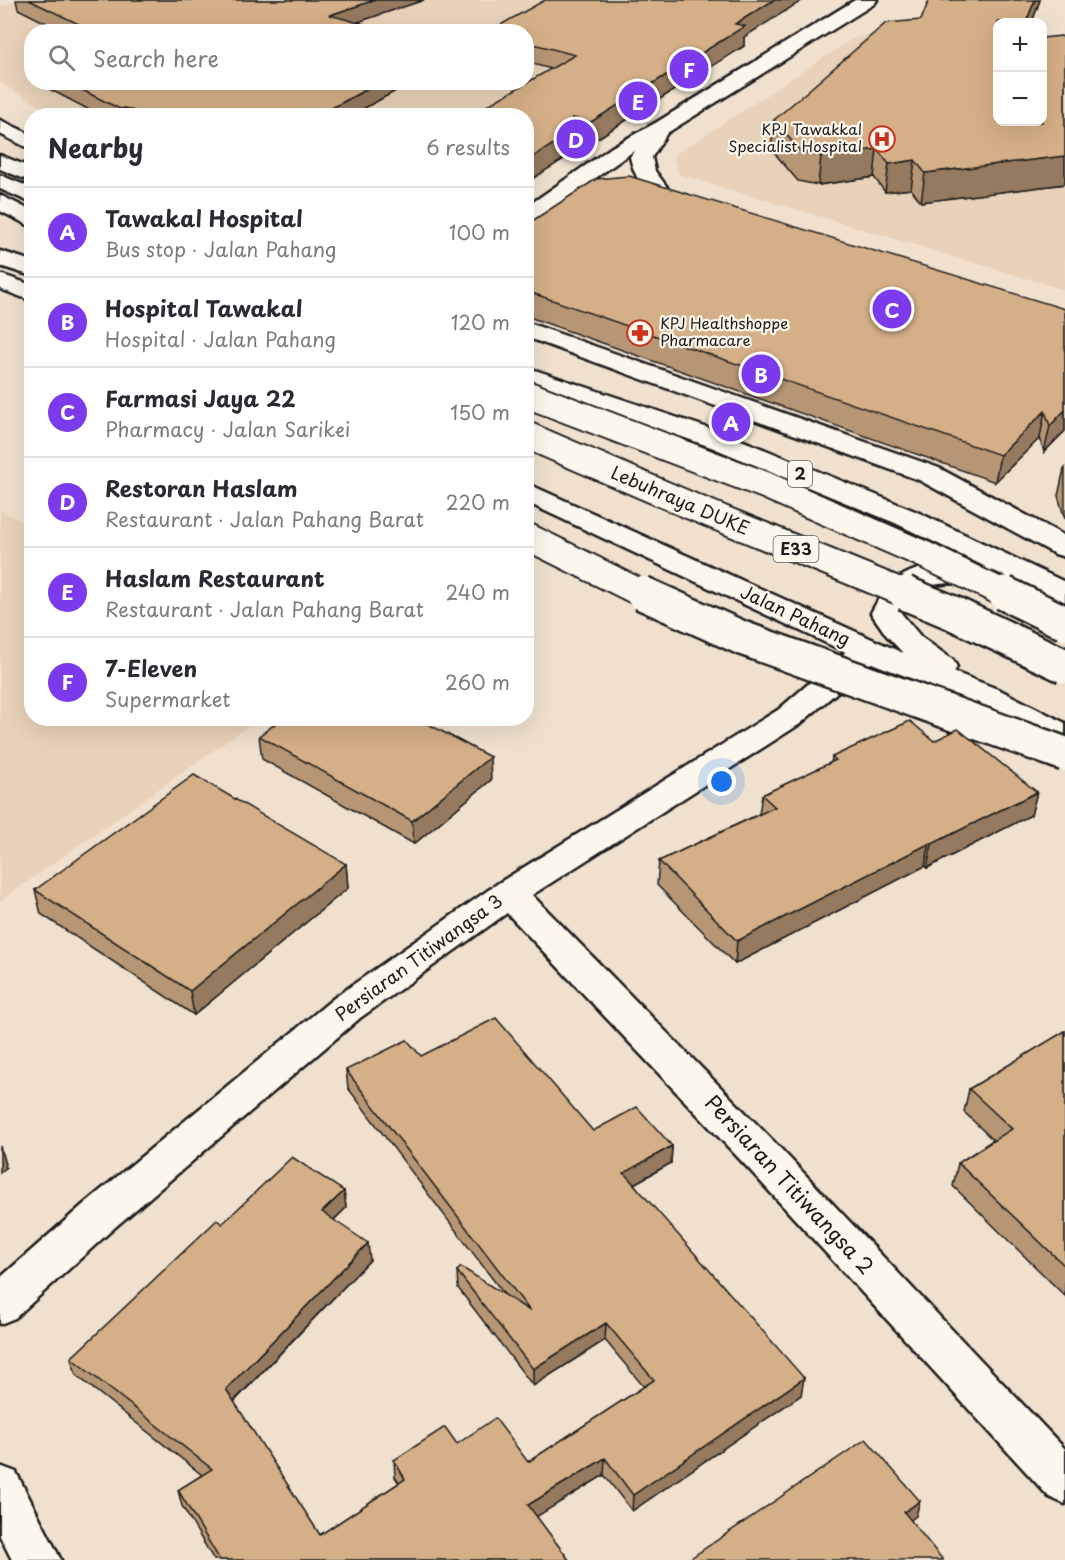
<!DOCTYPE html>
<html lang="en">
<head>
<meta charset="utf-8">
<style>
  :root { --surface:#fff; --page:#f7f7f7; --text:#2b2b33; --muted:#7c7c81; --line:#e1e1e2; --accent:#7c3aed }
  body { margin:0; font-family:"Playpen Sans",sans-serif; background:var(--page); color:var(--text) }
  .controls { position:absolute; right:18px; top:18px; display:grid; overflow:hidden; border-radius:12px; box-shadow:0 6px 24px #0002 }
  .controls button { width:54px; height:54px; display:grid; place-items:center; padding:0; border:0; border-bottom:2px solid var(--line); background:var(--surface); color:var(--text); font:30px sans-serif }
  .you { position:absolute; left:722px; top:782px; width:21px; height:21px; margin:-15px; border:4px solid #fff; border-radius:50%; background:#1a73e8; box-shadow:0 0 0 9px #1a73e833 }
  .badge { display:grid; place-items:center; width:39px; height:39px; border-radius:50%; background:var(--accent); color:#fff; font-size:20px; font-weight:700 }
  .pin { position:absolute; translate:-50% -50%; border:3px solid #fff; box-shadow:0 2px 6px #0006 }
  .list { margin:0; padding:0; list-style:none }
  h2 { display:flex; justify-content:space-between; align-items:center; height:78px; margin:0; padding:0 24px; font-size:26px }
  h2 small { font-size:20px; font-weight:400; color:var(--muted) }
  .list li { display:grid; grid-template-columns:39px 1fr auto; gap:18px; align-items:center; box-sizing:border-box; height:90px; padding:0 24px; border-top:2px solid var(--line) }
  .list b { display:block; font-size:22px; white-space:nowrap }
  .list p { margin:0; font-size:20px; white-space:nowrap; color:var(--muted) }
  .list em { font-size:20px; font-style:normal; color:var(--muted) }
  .icon { flex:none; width:33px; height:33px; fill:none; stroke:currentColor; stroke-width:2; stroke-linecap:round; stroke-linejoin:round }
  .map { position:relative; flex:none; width:1065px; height:1560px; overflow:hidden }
  .search { position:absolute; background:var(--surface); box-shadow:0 6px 24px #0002; left:24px; top:24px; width:510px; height:66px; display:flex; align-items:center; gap:15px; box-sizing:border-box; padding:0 21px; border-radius:24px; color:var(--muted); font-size:22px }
  .panel { position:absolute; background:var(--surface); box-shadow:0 6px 24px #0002; left:24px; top:108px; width:510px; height:618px; border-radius:24px }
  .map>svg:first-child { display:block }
  .built { fill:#e8d2b9; fill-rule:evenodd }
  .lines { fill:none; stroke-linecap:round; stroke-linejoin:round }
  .minor-casing { stroke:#1c1c1c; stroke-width:5 }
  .primary-casing { stroke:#1c1c1c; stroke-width:5 }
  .motorway-casing { stroke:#1c1c1c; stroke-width:5 }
  .minor { fill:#fbf7ec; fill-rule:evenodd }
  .primary { fill:#fbf7ec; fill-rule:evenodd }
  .motorway { fill:#fbf7ec; fill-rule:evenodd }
  .motorway-bridge-far1-casing { stroke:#1c1c1c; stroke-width:30; stroke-linecap:butt }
  .motorway-bridge-casing { stroke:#1c1c1c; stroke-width:38; stroke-linecap:butt }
  .motorway-bridge-far1 { stroke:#fbf7ec; stroke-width:26 }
  .motorway-bridge { stroke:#fbf7ec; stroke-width:33 }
  .wall { fill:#b79674; stroke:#1c1c1c; stroke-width:1.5 }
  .shaded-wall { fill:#957a5e; stroke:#1c1c1c; stroke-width:1.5 }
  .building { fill:#d5af87; stroke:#1c1c1c; stroke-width:1.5 }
  .labels { text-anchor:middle; stroke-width:4.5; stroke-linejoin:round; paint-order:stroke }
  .far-poi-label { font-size:15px; fill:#1c1c1c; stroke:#fbf7ec; text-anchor:end }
  .shield { fill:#fbf7ec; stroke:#5f5e5a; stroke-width:1.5 }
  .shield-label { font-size:16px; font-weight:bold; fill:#1c1c1c }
  .street-label { font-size:18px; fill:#1c1c1c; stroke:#fbf7ec }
  .near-street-label { font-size:21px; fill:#1c1c1c; stroke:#fbf7ec }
</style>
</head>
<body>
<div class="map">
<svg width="1065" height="1560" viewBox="0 0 1065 1560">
  <rect width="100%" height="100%" fill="#f0e1ce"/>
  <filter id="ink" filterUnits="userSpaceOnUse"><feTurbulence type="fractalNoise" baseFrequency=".0167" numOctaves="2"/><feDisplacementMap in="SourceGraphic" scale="12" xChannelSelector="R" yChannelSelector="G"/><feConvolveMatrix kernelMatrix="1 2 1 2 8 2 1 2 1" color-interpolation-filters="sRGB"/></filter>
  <g filter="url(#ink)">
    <path class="built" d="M19,0H671L470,115H56L0,83V6ZM32,32H526V82H32Z
      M998,22V122H1042L1065,64V290L678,174L673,156L852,39L880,31Z
      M0,510L31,526L32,718L258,719L0,901Z"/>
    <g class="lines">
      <g class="minor-casing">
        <path id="minor" d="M855,0H877L874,4L667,133L652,157L655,171L667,187L664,192C643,197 634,174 630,157L635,150L590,182L621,179L629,180L632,185L629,190C605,195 582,195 559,205C547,210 540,220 526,224V207L612,147L657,122Z
          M526,322L939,468L1065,536V557L1055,554L919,480L526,337Z
          M867,641L878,643L882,650L878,657L800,724L532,895L778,1146L1065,1449V1504L1049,1497L750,1170L507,913L360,1018L114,1228L15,1318L0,1324V1278L84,1204L334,998L497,884L778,710L856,643Z
          M0,1466L16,1472L61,1560H12L0,1536Z"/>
      </g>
      <g class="primary-casing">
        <path id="primary" d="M0,120L32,135V150L0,134Z
          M0,155L32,168V182L0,169Z
          M0,195L32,211V227L0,211Z
          M526,367L729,435L915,511L1065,582V602L1055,599L992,570L996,574L991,580C954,590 925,569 901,613L921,637L953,660L957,667L954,672L1000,690L1065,723V746L1054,743L978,704L856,657L526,502V483L903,653L887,636L871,613C876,604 881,593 889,586C911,563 957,559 986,567L895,523L711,447L526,383Z"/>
      </g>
      <g class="motorway-casing">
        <path id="motorway" d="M0,175L32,188V203L0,189Z
          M0,251L32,261V276L0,266Z
          M0,274L32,285V301L0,289Z"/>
      </g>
      <use href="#minor" class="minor"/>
      <use href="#primary" class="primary"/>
      <use href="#motorway" class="motorway"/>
      <g class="motorway-bridge-far1-casing">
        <path id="motorway-bridge-far1" d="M526,394L765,485L925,555L1007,595
          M526,435L698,509L909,595
          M526,536L645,595"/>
      </g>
      <g class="motorway-bridge-casing">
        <path id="motorway-bridge" d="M642,593L742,638L1065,754
          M905,593L953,613L1065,666
          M1004,593L1065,623"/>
      </g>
      <use href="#motorway-bridge-far1" class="motorway-bridge-far1"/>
      <use href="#motorway-bridge" class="motorway-bridge"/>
    </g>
    <path class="wall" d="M16,0H424L357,22L391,32H64L18,9Z
      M1040,0L1032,22H998V122L1065,39V184L921,202L911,189L885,192L874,177L818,185L798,181L771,149L774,120L921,20Z
      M526,32L744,37V46L590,143L571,139L567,157L551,69L526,62Z
      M36,82H412L350,116H101Z
      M526,225L1065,309V431L1044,452L1040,438L995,482L526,316Z
      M1065,468V519L1058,496L1064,469Z
      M259,736L491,780L414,844L262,759Z
      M934,741L1037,792L1031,815L927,868L925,866L735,964L657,885L659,861L759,814L762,795L831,763L832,757Z
      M346,864L348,888L194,1015L41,914L35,890Z
      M1065,1031V1296L953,1186L958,1163L993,1140L964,1112L969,1089Z
      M421,1056L593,1131L672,1146L671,1163L634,1184L801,1395L632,1511L604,1475L536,1516L569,1560H214L182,1506L178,1490L202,1475L76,1375L71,1358L222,1224L344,1191L346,1208L334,1220L370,1260L234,1402L320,1535L399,1483L395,1477L394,1460L457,1444L528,1462L644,1387L605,1340L533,1386L458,1288L457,1271L504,1294L348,1088L346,1070Z"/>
    <path class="shaded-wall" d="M375,0H424L331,31L330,15Z
      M774,0H803L744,37V46L590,143L591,122L735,24Z
      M1035,0H1040L1032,22H1026Z
      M380,82H412L350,116H317Z
      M125,108L126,116H121L120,109Z
      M572,118L571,139L567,157L526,183V161Z
      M877,149L874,177L818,185L821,156Z
      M1065,156V184L921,202L925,173Z
      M915,160L911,189L885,192L889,164Z
      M1065,410V431L1044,452L1050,426Z
      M1045,411L1040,438L995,482L1000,455Z
      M490,757L491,780L414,844L412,821Z
      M1037,792L1031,815L927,868L932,844Z
      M930,843L925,866L735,964L737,941Z
      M346,864L348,888L194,1015L190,991Z
      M0,1146L6,1168L0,1173Z
      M672,1146L671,1163L623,1190L624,1173Z
      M344,1191L346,1208L324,1229L322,1212Z
      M368,1243L370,1260L229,1406L226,1389Z
      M606,1323L605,1340L533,1386V1369Z
      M804,1378L801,1395L632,1511L633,1495Z
      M605,1458L604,1475L528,1522V1505Z
      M920,1501L916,1516L900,1528L904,1512Z"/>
    <path class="building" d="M29,0H375L330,15L391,32H69L85,27Z
      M545,0H774L735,24L745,26L591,122L572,118L567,136L526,161V116H469L575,55L526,42V32H488Z
      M929,0H1035L1026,22H998V122H1042V38L1061,36L1065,39V156L925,173L915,160L889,164L877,149L821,156L801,152L774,120L886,23L921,20Z
      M66,82H380L317,116H149L125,108L120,109Z
      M629,176L1065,309V410L1050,426L1045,411L1000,455L526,291V225L596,179Z
      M283,718H417L490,757L412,821L259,736Z
      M910,721L934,741L958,729L1037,792L932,844L930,843L737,941L659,861L775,807L762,795L836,760L832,757Z
      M194,775L346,864L190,991L35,890Z
      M496,1018L593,1131L637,1107L672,1146L624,1173L804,1378L633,1495L605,1458L528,1505L569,1560H220L178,1490L212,1469L71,1358L217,1220L222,1224L292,1157L344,1191L322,1212L368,1243L226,1389L320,1535L405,1479L394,1460L445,1427L457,1444L495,1418L528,1462L654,1380L606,1323L533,1369L457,1271L461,1267L530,1311L346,1070L407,1040L421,1056Z
      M1065,1031V1266L958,1163L1012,1129L969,1089Z
      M866,1439L920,1501L904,1512L943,1560H688Z"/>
  </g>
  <defs>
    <g id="hospital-ring" transform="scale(1.35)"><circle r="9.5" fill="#fbf7ec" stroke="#c8321e" stroke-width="1.5"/><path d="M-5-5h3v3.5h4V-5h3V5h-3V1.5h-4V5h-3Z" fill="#c8321e"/></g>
    <g id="pharmacy-ring" transform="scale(1.35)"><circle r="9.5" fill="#fbf7ec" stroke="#c8321e" stroke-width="1.5"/><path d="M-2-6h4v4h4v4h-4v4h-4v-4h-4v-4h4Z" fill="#c8321e"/></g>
  </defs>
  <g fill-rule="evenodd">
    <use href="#hospital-ring" x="882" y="139"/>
    <use href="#pharmacy-ring" x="640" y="333"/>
  </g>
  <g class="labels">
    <g class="far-poi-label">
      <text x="862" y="135">KPJ Tawakkal<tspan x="862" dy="17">Specialist Hospital</tspan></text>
      <text x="660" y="329" text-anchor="start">KPJ Healthshoppe<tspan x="660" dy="17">Pharmacare</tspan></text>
    </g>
    <g class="shield">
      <rect x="788" y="461" width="24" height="26" rx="4.5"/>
      <rect x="773.5" y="536" width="45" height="26" rx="4.5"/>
    </g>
    <g class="shield-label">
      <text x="800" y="480">2</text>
      <text x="796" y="555">E33</text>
    </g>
    <g class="street-label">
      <text transform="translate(680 501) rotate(23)" y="6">Lebuhraya DUKE</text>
      <text transform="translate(795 616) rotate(25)" y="6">Jalan Pahang</text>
      <text transform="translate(419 958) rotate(-36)" y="6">Persiaran Titiwangsa 3</text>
    </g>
    <g class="near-street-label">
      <text transform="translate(789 1185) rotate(47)" y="7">Persiaran Titiwangsa 2</text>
    </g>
  </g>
</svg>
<div class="controls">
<button>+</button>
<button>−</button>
</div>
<div class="you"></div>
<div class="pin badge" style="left:731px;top:422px">A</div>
<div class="pin badge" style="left:761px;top:374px">B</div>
<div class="pin badge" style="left:892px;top:309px">C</div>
<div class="pin badge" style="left:576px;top:139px">D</div>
<div class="pin badge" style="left:638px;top:101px">E</div>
<div class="pin badge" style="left:689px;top:69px">F</div>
<div class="search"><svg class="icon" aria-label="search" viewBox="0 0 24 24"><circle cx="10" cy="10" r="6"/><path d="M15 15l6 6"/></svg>Search here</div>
<section class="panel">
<h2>Nearby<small>6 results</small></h2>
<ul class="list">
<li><span class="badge">A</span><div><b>Tawakal Hospital</b><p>Bus stop · Jalan Pahang</p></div><em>100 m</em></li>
<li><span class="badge">B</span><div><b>Hospital Tawakal</b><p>Hospital · Jalan Pahang</p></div><em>120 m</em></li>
<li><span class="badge">C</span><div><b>Farmasi Jaya 22</b><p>Pharmacy · Jalan Sarikei</p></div><em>150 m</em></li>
<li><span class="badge">D</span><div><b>Restoran Haslam</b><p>Restaurant · Jalan Pahang Barat</p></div><em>220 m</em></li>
<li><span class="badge">E</span><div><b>Haslam Restaurant</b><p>Restaurant · Jalan Pahang Barat</p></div><em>240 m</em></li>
<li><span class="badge">F</span><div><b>7-Eleven</b><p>Supermarket</p></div><em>260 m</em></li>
</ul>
</section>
</div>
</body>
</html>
